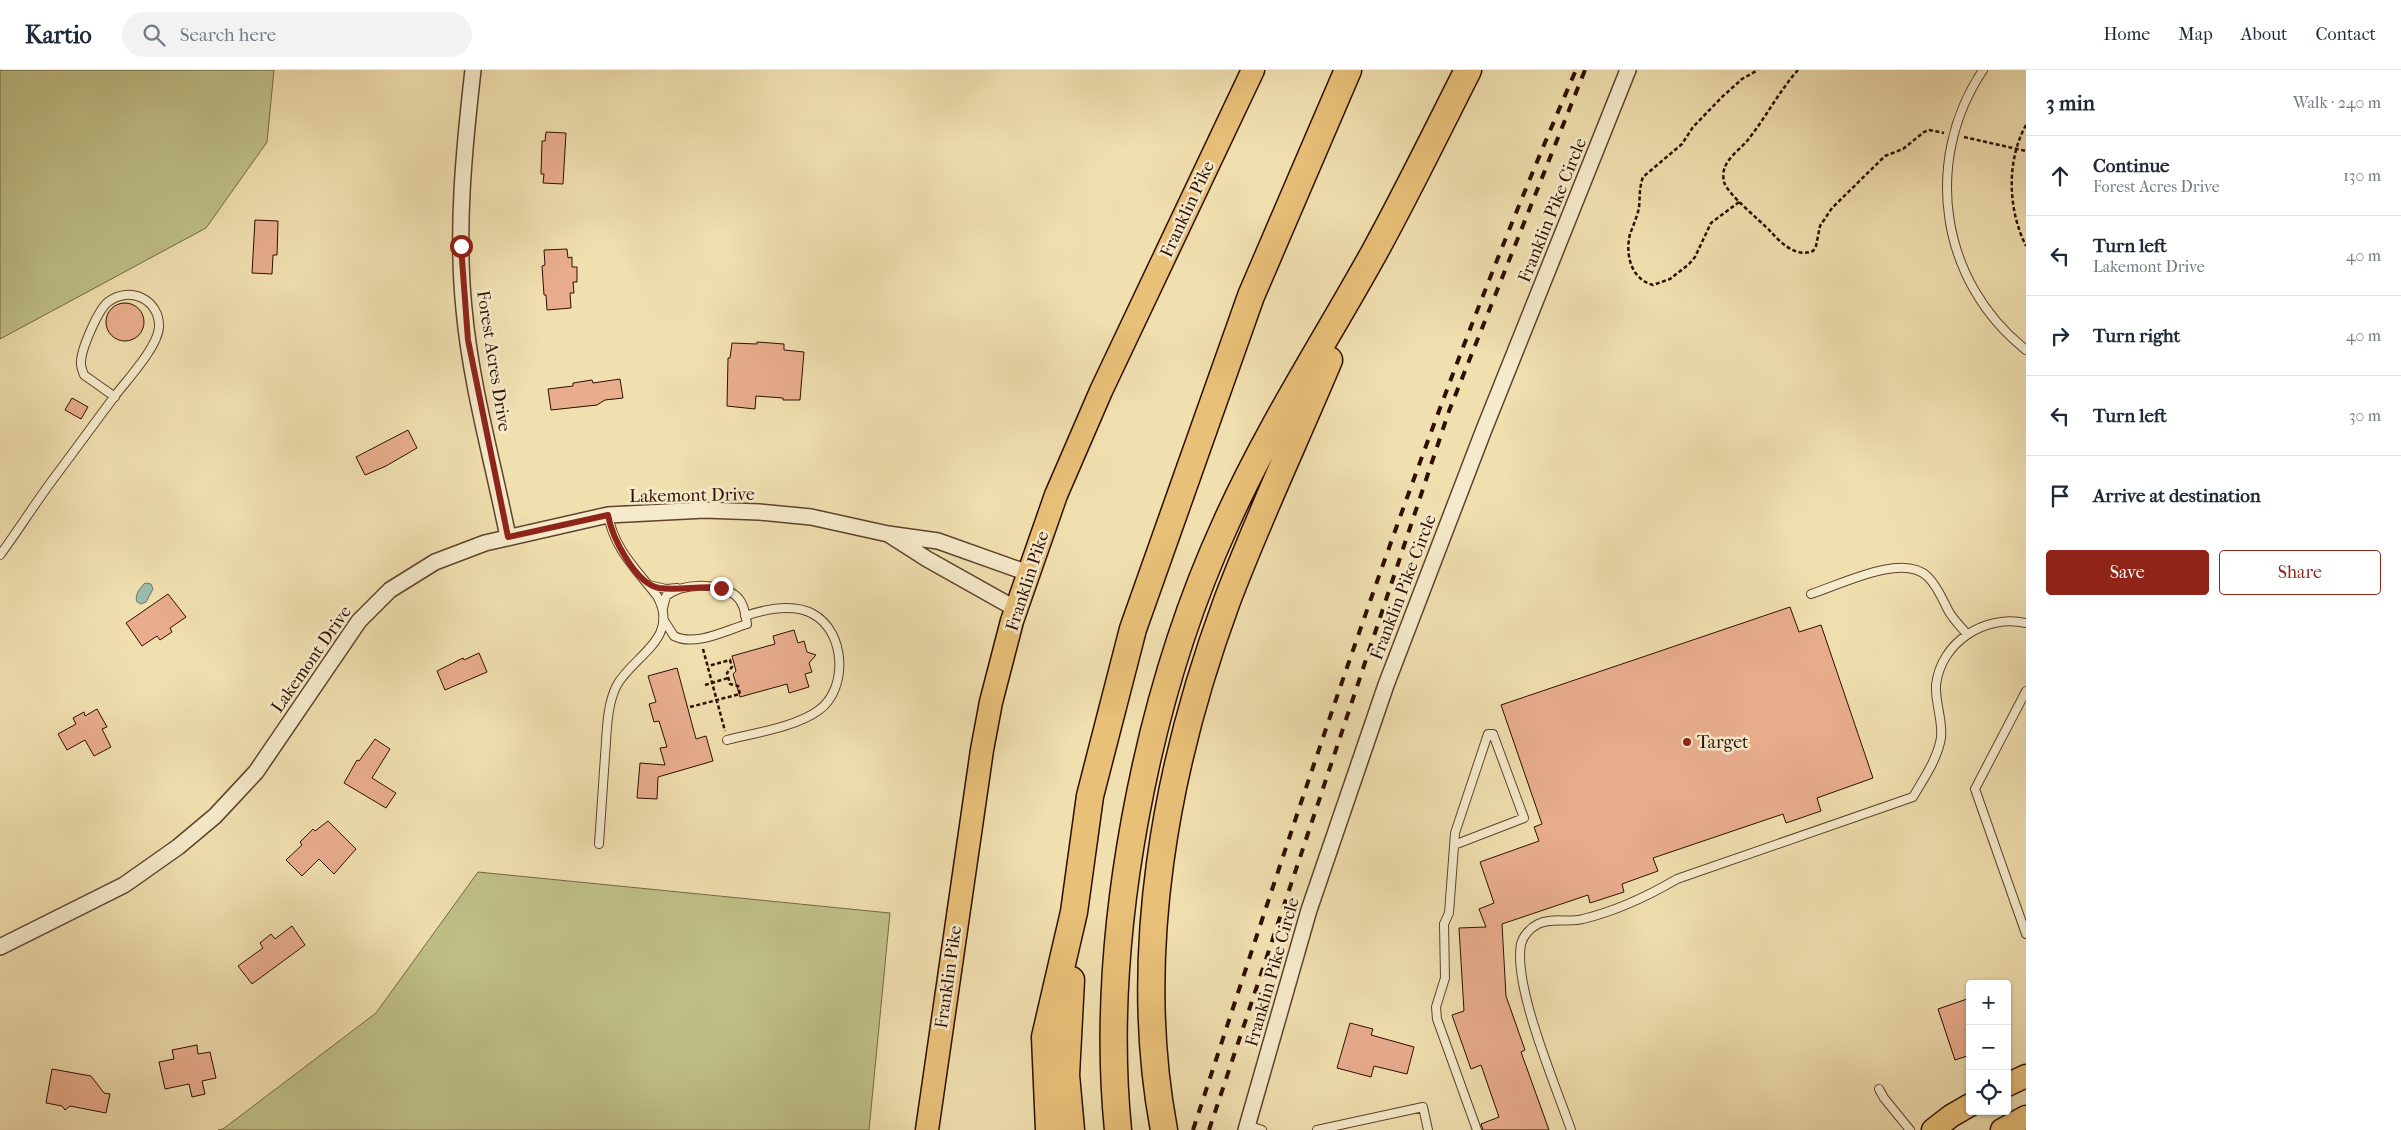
<!DOCTYPE html>
<html lang="en">
<head>
<meta charset="utf-8">
<style>
  :root { --surface:#fff; --page:#f2f2f3; --text:#1f2937; --muted:#747a83; --line:#e0e1e3; --accent:#8f2418 }
  body { margin:0; font-family:"IM FELL French Canon",serif; background:var(--page); color:var(--text) }
  .controls { position:absolute; right:15px; bottom:15px; display:grid; overflow:hidden; border-radius:5px; box-shadow:0 1px 4px #0004 }
  .controls button { width:45px; height:45px; display:grid; place-items:center; padding:0; border:0; border-bottom:1px solid var(--line); background:var(--surface); color:var(--text); font:25px sans-serif }
  .stop { position:absolute; width:15px; height:15px; margin:-11px; border:4px solid #8f2418; border-radius:50%; background:#fff }
  .stop.end { background:#8f2418; border-color:#fff; box-shadow:0 1px 5px #0008 }
  .list { margin:0; padding:0; list-style:none }
  h2 { display:flex; justify-content:space-between; align-items:center; height:65px; margin:0; padding:0 20px; font-size:21px }
  h2 small { font-size:16px; font-weight:400; color:var(--muted) }
  .list li { display:grid; grid-template-columns:32px 1fr auto; gap:15px; align-items:center; box-sizing:border-box; height:80px; padding:0 20px; border-top:1px solid var(--line) }
  .list b { display:block; font-size:19px; white-space:nowrap }
  .list p { margin:0; font-size:16px; white-space:nowrap; color:var(--muted) }
  .list em { font-size:16px; font-style:normal; color:var(--muted) }
  .actions { display:flex; gap:10px; padding:15px 20px }
  .actions a { flex:1; padding:11px 0; border:1px solid var(--accent); border-radius:5px; text-align:center; font-size:18px; color:var(--accent) }
  .actions .main { background:var(--accent); color:#fff }
  .icon { flex:none; width:28px; height:28px; fill:none; stroke:currentColor; stroke-width:2; stroke-linecap:round; stroke-linejoin:round }
  .map { position:relative; flex:none; width:2026px; height:1060px; overflow:hidden }
  header { display:flex; align-items:center; gap:30px; box-sizing:border-box; height:70px; padding:0 25px; background:var(--surface); border-bottom:1px solid var(--line) }
  header strong { font-size:24px }
  nav { display:flex; gap:28px; margin-inline-start:auto; font-size:18px }
  .search { width:350px; height:45px; background:var(--page); display:flex; align-items:center; gap:12px; box-sizing:border-box; padding:0 18px; border-radius:28px; color:var(--muted); font-size:19px }
  main { display:flex }
  aside { flex:1; background:var(--surface) }
  .map>svg:first-child { display:block }
  .green { fill:#bfc087; stroke:#766744 }
  .water { fill:#9abcae; stroke:#6f7669 }
  .building { fill:#e9ad8d; stroke:#2e0e01 }
  .lines { fill:none; stroke-linecap:round; stroke-linejoin:round }
  .lane-casing { stroke:#5e422c; stroke-width:10 }
  .street-casing { stroke:#5e422c; stroke-width:18 }
  .primary-casing { stroke:#2e0e01; stroke-width:25 }
  .highway-casing { stroke:#2e0e01; stroke-width:29 }
  .path { stroke:#2e0e01; stroke-width:2.5; stroke-dasharray:4 2.5; stroke-linecap:butt }
  .lane { stroke:#f5eacb; stroke-width:8 }
  .street { stroke:#f5eacb; stroke-width:15 }
  .primary { stroke:#e8c078; stroke-width:22 }
  .highway { stroke:#e8c078; stroke-width:26 }
  .rail { stroke:#2e0e01; stroke-width:4; stroke-dasharray:9 9; stroke-linecap:butt }
  .route { stroke:#8f2418; stroke-width:6 }
  .poi-dot { fill:#8f2418; stroke:#f5eacb; stroke-width:2 }
  .labels { text-anchor:middle; stroke-width:5; stroke-linejoin:round; paint-order:stroke }
  .street-label { font-size:18px; fill:#2e0e01; stroke:#f5eacb }
  .poi-label { font-size:18px; fill:#2e0e01; stroke:#f5eacb; text-anchor:start }
</style>
</head>
<body>
<header>
<strong>Kartio</strong>
<div class="search"><svg class="icon" aria-label="search" viewBox="0 0 24 24"><circle cx="10" cy="10" r="6"/><path d="M15 15l6 6"/></svg>Search here</div>
<nav><a>Home</a><a>Map</a><a>About</a><a>Contact</a></nav>
</header>
<main>
<div class="map">
<svg width="2026" height="1060" viewBox="0 0 2026 1060">
  <rect width="100%" height="100%" fill="#f0dfaf"/>
  <filter id="stains"><feTurbulence type="fractalNoise" baseFrequency=".004" numOctaves="4"/><feColorMatrix values="0 0 0 0 .2 0 0 0 0 .09 0 0 0 0 .02 0 0 0 .5 -.17"/></filter>
  <radialGradient id="worn" r=".72"><stop offset=".6" stop-color="#630" stop-opacity="0"/><stop offset="1" stop-color="#630" stop-opacity=".3"/></radialGradient>
  <path class="green" d="M0,0H274L267,72L206,158L0,269Z
    M478,802L890,843L869,1060H218L223,1059L376,943Z"/>
  <path class="water" d="M145,513L151,514L153,519L146,532L141,534L137,532C134,524 141,517 145,513Z"/>
  <path class="building" d="M546,62L566,63L563,114L543,113L544,104H541L542,71H545Z
    M255,150L278,151L277,185H273L272,204L252,203Z
    M567,179L568,188L572,187V197H577V212H573L574,223H570L571,238L547,240L546,225H544L542,196L545,195L544,180Z
    M106 252a19 19 0 1 1 38 0a19 19 0 1 1-38 0Z
    M757,272L784,274V280L804,282L800,330H783V328L756,326L755,339L727,336L728,288H730L732,273L757,274Z
    M620,309L623,328L605,330L597,335L551,340L548,319L573,316V313L592,310L593,313Z
    M72,328L88,337L81,349L65,340Z
    M408,360L417,378L386,396L365,405L356,387Z
    M168,524L186,547L170,558L172,562L160,570L157,566L142,576L126,553Z
    M1790,537L1799,562L1821,555L1873,708L1817,728L1821,741L1786,753L1783,744L1653,788L1658,801L1622,814L1624,822L1590,833L1588,825L1502,854L1506,926L1525,980L1521,982L1549,1060H1483L1481,1054L1499,1047L1481,995L1471,999L1452,945L1464,941L1459,858L1486,857L1479,839L1494,833L1480,792L1539,771L1534,757L1542,754L1501,635Z
    M794,560L798,573L804,571L807,582L816,585L809,593L812,602L805,604L809,617L789,623L787,614L740,627L733,604L736,601L732,586L775,574L773,566Z
    M479,583L487,602L445,620L437,601L463,588L464,590Z
    M677,598L696,669L706,666L713,691L658,707L657,729L637,728L640,693L665,695L660,678L667,677L659,651L654,652L649,634L656,632L648,606Z
    M97,639L107,657L102,659L111,677L94,686L85,670L67,680L58,664L76,654L73,648L84,642L85,646Z
    M375,669L390,679L372,708L396,723L386,738L344,713L357,690L359,691Z
    M328,751L356,779L334,804L319,789L302,806L286,790L302,775L300,772L313,759L315,761Z
    M292,856L305,875L252,914L238,896L263,878L260,873L271,864L275,869Z
    M1970,928V985L1955,990L1938,939Z
    M1350,953L1373,959L1371,965L1414,977L1407,1004L1374,996L1371,1007L1337,998Z
    M197,975L198,984L210,982L216,1008L202,1011L205,1024L192,1027L189,1014L165,1019L159,992L174,989L172,980Z
    M52,999L91,1006L104,1023L110,1024L106,1043L70,1036L65,1040L62,1036L46,1033Z"/>
  <g class="lines">
    <g class="lane-casing">
      <path id="lane" d="M1983,0C1922,91 1940,212 2026,280
        M0,485C20,458 37,430 57,404C76,378 95,353 114,327C126,311 158,277 159,257C160,230 130,215 108,232C98,240 80,281 81,294C81,298 83,302 84,305L115,327
        M649,515L666,519L677,518
        M1811,524C1840,515 1903,482 1928,507C1937,516 1942,528 1948,540C1952,548 1960,556 1967,564
        M663,538L666,526C682,513 718,512 735,525C744,532 745,543 747,554C727,560 695,577 674,566L663,549
        M2026,621L1975,719L2026,864
        M727,670C755,663 796,657 819,640C848,619 846,562 813,544C793,533 766,539 745,546
        M599,774C601,745 603,715 605,686C607,664 606,636 617,615C633,586 681,568 657,526C637,500 614,479 608,445
        M1454,775L1524,748L1493,664H1488L1455,763L1449,843L1444,854L1445,908L1436,937L1437,949L1477,1060
        M1879,1019L1884,1028L1910,1060
        M1247,1055L1262,1060
        M1317,1060L1423,1037L1428,1060
        M1571,1060C1556,1016 1513,917 1521,874C1523,866 1530,858 1538,854C1552,847 1568,853 1583,849C1616,841 1648,826 1677,809L1913,727C1924,708 1937,690 1941,668C1943,650 1935,633 1936,615C1941,572 1985,544 2026,553"/>
    </g>
    <g class="street-casing">
      <path id="street" d="M473,0C464,79 456,160 464,239C471,316 493,392 508,467
        M1016,539L927,489L888,464L938,471L1028,503
        M0,877L124,815L178,777L215,746L256,702L359,551L390,520L435,492L485,473L608,445L705,440L759,442L811,447L888,464
        M1246,1060L1309,840L1386,615L1483,362L1628,0"/>
    </g>
    <g class="primary-casing">
      <path id="primary" d="M2007,1015L2026,1006
        M927,1060L982,680L991,632L1012,551L1056,425L1101,321L1253,0
        M1933,1060L1951,1046L1970,1035
        M2002,1060L2026,1047"/>
    </g>
    <g class="highway-casing">
      <path id="highway" d="M1049,1060L1045,967L1074,842L1090,726L1133,559L1251,226L1348,0
        M1071,1060L1066,1005L1071,910
        M1118,1060C1099,869 1146,627 1226,453C1268,359 1324,273 1374,183C1407,123 1437,61 1468,0
        M1164,1060C1131,885 1166,696 1227,531C1258,449 1295,371 1329,290"/>
    </g>
    <path class="path" d="M1798,0C1779,21 1765,49 1747,71C1740,79 1728,88 1725,97C1723,101 1723,108 1724,112C1728,125 1760,150 1771,162C1781,173 1796,188 1813,181L1816,176L1820,156L1832,138L1885,86L1903,79L1924,62L1929,60L1944,63
      M2026,55C2006,91 2008,140 2026,176
      M1964,67L2026,81
      M1739,132L1711,153L1695,187L1689,194L1670,209L1653,215C1631,209 1625,185 1630,164C1633,156 1637,147 1639,138C1640,127 1639,118 1643,107L1682,74L1693,57L1722,27L1742,9L1758,0
      M703,579L725,661
      M705,615L728,608
      M690,637L740,624L738,616L730,614L727,603L732,597L730,590L708,596"/>
    <use href="#lane" class="lane"/>
    <use href="#street" class="street"/>
    <use href="#primary" class="primary"/>
    <use href="#highway" class="highway"/>
    <path class="rail" d="M1193,1060C1310,703 1426,345 1576,0
      M1209,1060L1449,341L1585,0"/>
  </g>
  <g class="lines">
    <path class="route" d="M461,176L468,270L508,467L608,445C612,468 636,514 659,518C680,521 701,515 721,518"/>
  </g>
  <circle class="poi-dot" cx="1687" cy="672" r="5"/>
  <g class="labels">
    <g class="street-label">
      <text transform="translate(1187 139) rotate(-65)" y="6">Franklin Pike</text>
      <text transform="translate(1552 140) rotate(-68)" y="6">Franklin Pike Circle</text>
      <text transform="translate(494 291) rotate(81)" y="6">Forest Acres Drive</text>
      <text transform="translate(692 425) rotate(-1)" y="6">Lakemont Drive</text>
      <text transform="translate(1027 511) rotate(-72)" y="6">Franklin Pike</text>
      <text transform="translate(1403 517) rotate(-69)" y="6">Franklin Pike Circle</text>
      <text transform="translate(311 589) rotate(-55)" y="6">Lakemont Drive</text>
      <text transform="translate(1272 902) rotate(-74)" y="6">Franklin Pike Circle</text>
      <text transform="translate(948 907) rotate(-82)" y="6">Franklin Pike</text>
    </g>
    <g class="poi-label">
      <text x="1697" y="678">Target</text>
    </g>
  </g>
  <rect width="100%" height="100%" filter="url(#stains)"/>
  <rect width="100%" height="100%" fill="url(#worn)"/>
</svg>
<div class="controls">
<button>+</button>
<button>−</button>
<button><svg class="icon" aria-label="locate" viewBox="0 0 24 24"><circle cx="12" cy="12" r="6"/><path d="M12 2v4M12 18v4M2 12h4M18 12h4"/></svg></button>
</div>
<div class="stop" style="left:461px;top:176px"></div>
<div class="stop end" style="left:721px;top:518px"></div>
</div>
<aside>
<h2>3 min<small>Walk · 240 m</small></h2>
<ul class="list">
<li><svg class="icon" aria-label="ahead" viewBox="0 0 24 24"><path d="M12 20V5M6 11l6-6 6 6"/></svg><div><b>Continue</b><p>Forest Acres Drive</p></div><em>130 m</em></li>
<li><svg class="icon" aria-label="left" viewBox="0 0 24 24"><path d="M17 20v-9H6M10 6l-5 5 5 5"/></svg><div><b>Turn left</b><p>Lakemont Drive</p></div><em>40 m</em></li>
<li><svg class="icon" aria-label="right" viewBox="0 0 24 24"><path d="M7 20v-9h11M14 6l5 5-5 5"/></svg><div><b>Turn right</b></div><em>40 m</em></li>
<li><svg class="icon" aria-label="left" viewBox="0 0 24 24"><path d="M17 20v-9H6M10 6l-5 5 5 5"/></svg><div><b>Turn left</b></div><em>30 m</em></li>
<li><svg class="icon" aria-label="arrive" viewBox="0 0 24 24"><path d="M6 21V4h12l-3 4 3 4H6"/></svg><div><b>Arrive at destination</b></div></li>
</ul>
<div class="actions"><a class="main">Save</a><a>Share</a></div>
</aside>
</main>
</body>
</html>
